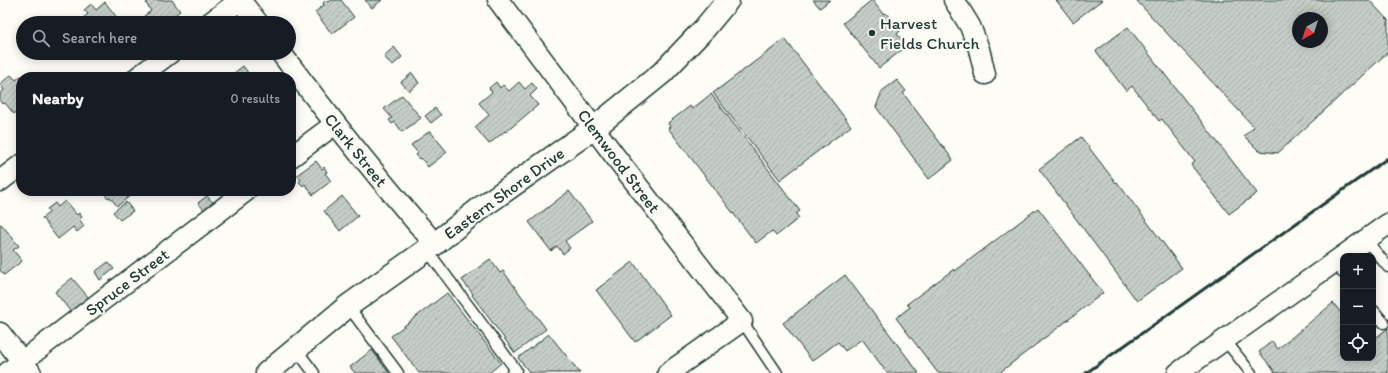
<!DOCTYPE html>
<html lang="en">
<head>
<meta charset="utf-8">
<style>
  :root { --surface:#171b24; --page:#20242c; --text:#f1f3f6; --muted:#9ea1a6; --line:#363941 }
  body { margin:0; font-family:Itim,sans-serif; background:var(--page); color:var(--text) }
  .controls { position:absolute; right:12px; bottom:12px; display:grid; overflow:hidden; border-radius:8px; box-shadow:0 2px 10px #0003 }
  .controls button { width:36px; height:36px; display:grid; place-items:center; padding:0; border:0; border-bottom:1px solid var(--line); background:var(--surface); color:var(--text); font:20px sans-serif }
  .compass { position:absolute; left:1292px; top:12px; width:36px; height:36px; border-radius:50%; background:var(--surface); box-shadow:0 2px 10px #0003; rotate:219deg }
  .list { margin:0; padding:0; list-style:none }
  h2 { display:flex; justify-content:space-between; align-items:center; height:52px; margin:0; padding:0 16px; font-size:17px }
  h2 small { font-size:13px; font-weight:400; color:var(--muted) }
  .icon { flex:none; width:22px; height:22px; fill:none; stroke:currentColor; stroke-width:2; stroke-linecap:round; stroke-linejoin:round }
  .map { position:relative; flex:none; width:1388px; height:373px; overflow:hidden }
  .search { position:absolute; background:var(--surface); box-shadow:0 2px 10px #0003; left:16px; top:16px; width:280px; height:44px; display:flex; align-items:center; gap:10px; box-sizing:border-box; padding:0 14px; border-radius:22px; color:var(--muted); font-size:15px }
  .panel { position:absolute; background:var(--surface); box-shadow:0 2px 10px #0003; left:16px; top:72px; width:280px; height:124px; border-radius:16px }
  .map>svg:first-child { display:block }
  .building { fill:url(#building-hatch); stroke:#1f3d34; fill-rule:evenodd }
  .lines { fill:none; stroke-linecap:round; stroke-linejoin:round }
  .lane-casing { stroke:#1f3d34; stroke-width:13 }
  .street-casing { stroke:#1f3d34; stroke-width:23 }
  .secondary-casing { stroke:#1f3d34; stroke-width:25 }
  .lane { stroke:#fdfcf7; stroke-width:10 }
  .street { stroke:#fdfcf7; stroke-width:20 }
  .secondary { stroke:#fdfcf7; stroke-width:22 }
  .rail { stroke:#1f3d34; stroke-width:3 }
  .poi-dot { fill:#1f3d34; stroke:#fdfcf7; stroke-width:1.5 }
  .labels { text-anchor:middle; stroke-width:4; stroke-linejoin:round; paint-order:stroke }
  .poi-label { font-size:17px; fill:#1f3d34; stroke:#fdfcf7; text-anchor:start }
  .street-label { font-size:17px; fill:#1f3d34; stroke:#fdfcf7 }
</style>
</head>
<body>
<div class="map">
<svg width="1388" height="373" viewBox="0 0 1388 373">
  <defs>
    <pattern id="building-hatch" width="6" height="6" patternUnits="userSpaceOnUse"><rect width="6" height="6" fill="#c6cdc7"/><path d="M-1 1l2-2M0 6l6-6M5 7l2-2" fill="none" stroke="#aab1ac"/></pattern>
  </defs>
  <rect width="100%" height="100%" fill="#fdfcf7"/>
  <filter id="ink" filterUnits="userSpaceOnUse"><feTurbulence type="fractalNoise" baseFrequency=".025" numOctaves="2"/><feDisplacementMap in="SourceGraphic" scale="8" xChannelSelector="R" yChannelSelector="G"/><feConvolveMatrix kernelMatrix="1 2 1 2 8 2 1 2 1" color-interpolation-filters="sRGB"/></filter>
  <g filter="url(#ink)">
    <path class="building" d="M150,0H172L180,11L164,23H149L144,16L151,11L146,3Z
      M326,0L328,2L332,0H341L354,17L332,34L315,12L324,5L323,3Z
      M365,0H382L372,8Z
      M813,0H830L820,8Z
      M872,0L883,14L886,13L900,31L897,34L907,46L879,68L843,23Z
      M1056,0H1102L1073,22Z
      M1136,0H1369L1388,20V52L1278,153L1259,151L1244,136L1254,127ZM1298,18H1322V42H1298Z
      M105,2L121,23H77L88,14L84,10L91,4L96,10Z
      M1128,27L1257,193L1229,214L1191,165L1195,162L1162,119L1159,121L1132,86L1126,91L1096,51Z
      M785,39L851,126L780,180L713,93Z
      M394,47L402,57L392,66L384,56Z
      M243,66L251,77H229Z
      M412,73L419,83L409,91L401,82Z
      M11,75L16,80L21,76L23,77H21V108L14,114L5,103L2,104L0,101V93L4,90L0,84Z
      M897,80L906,91L903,93L953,160L929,179L876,107L882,91Z
      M496,82L500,88L503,85L509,91L519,82L525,89L532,83L537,89L530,96L538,105L506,132L505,131L489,144L475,127L489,115L479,103L492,92L489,88Z
      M711,94L800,211L796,214L799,218L776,236L772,231L756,243L668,128L670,127L668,123L690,106L692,109Z
      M402,95L421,118L402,132L395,122L392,124L389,120L392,118L384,109Z
      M435,108L441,115L431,123L425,116Z
      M430,131L447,152L428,167L421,158L420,159L416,155L418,153L411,145Z
      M293,135L298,143L291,146V137Z
      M1081,137L1116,183L1117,182L1182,268L1137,301L1039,169Z
      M316,161L322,169L324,167L327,172L325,173L331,181L313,195L305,184L303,186L299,182L301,180L297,175Z
      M102,191H136L117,206L110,197L108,198Z
      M569,191L592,221L565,241L570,248L563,254L557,246L551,251L529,222Z
      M207,196L215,205L206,212L198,203Z
      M342,196L358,216L340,231L324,211Z
      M65,201L77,215L79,213L82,217L79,219L84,226L77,232L73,227L58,239L42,218L50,212L47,209L55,203L58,207Z
      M126,202L133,211L120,220L113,212Z
      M1038,208L1103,293L999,373H938L896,318L910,307L907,304L954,269L955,271Z
      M0,224L2,225L19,246L13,250L22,261L4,275L0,270Z
      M490,259L500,273L503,271L546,329L515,353L472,295L473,294L462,280Z
      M108,262L114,269L100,280L95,272Z
      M633,262L671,315L635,342L596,290Z
      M845,275L919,373H887L862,339L845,351L838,342L812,361L783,323Z
      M72,278L89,298L71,312L55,292Z
      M447,293L501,363L489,373H419L391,336Z
      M1333,303L1343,315V358H1373V340L1388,328V373H1276L1259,352L1272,341L1278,349Z
      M549,334L580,373H530L518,358Z
      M372,350L389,373H355L350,367Z"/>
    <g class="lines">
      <g class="lane-casing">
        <path id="lane" d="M1366,240L1388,267
          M427,250L516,370L512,373
          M1334,262L1343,273
          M348,306L398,373
          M1373,310L1384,323
          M742,321L777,373
          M1225,340L1251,373
          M296,349L314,373"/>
      </g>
      <g class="street-casing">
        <path id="street" d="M240,0L258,23
          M498,0L614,155L742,321L668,373
          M954,0L970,26L979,49L985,74
          M210,23L240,0
          M281,53C330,118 381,182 435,244
          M138,77L170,53
          M291,157L335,124
          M0,181L21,165
          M0,333L31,373
          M7,373L246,191
          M1178,373L1388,224"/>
      </g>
      <g class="secondary-casing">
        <path id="secondary" d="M267,373L348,306L435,244L479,209L594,128L662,73L704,29L728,0"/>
      </g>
      <use href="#lane" class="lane"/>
      <use href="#street" class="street"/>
      <use href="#secondary" class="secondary"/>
      <path class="rail" d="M1086,373L1388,158"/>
    </g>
  </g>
  <circle class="poi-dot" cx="872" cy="33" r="4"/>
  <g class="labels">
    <g class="poi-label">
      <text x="880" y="29">Harvest<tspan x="880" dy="20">Fields Church</tspan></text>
    </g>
    <g class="street-label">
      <text transform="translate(356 150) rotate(51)" y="6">Clark Street</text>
      <text transform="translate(619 161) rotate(53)" y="6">Clemwood Street</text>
      <text transform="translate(504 193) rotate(-36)" y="6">Eastern Shore Drive</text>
      <text transform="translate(127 282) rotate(-37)" y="6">Spruce Street</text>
    </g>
  </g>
</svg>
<div class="controls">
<button>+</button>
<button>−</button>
<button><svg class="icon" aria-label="locate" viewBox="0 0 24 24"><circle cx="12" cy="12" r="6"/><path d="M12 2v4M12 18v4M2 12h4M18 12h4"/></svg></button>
</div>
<svg class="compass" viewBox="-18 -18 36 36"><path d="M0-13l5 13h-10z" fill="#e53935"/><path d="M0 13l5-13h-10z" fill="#9ea1a6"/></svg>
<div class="search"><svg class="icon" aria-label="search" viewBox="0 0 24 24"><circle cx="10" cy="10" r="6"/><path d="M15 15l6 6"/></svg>Search here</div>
<section class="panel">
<h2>Nearby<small>0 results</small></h2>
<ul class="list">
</ul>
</section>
</div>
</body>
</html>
